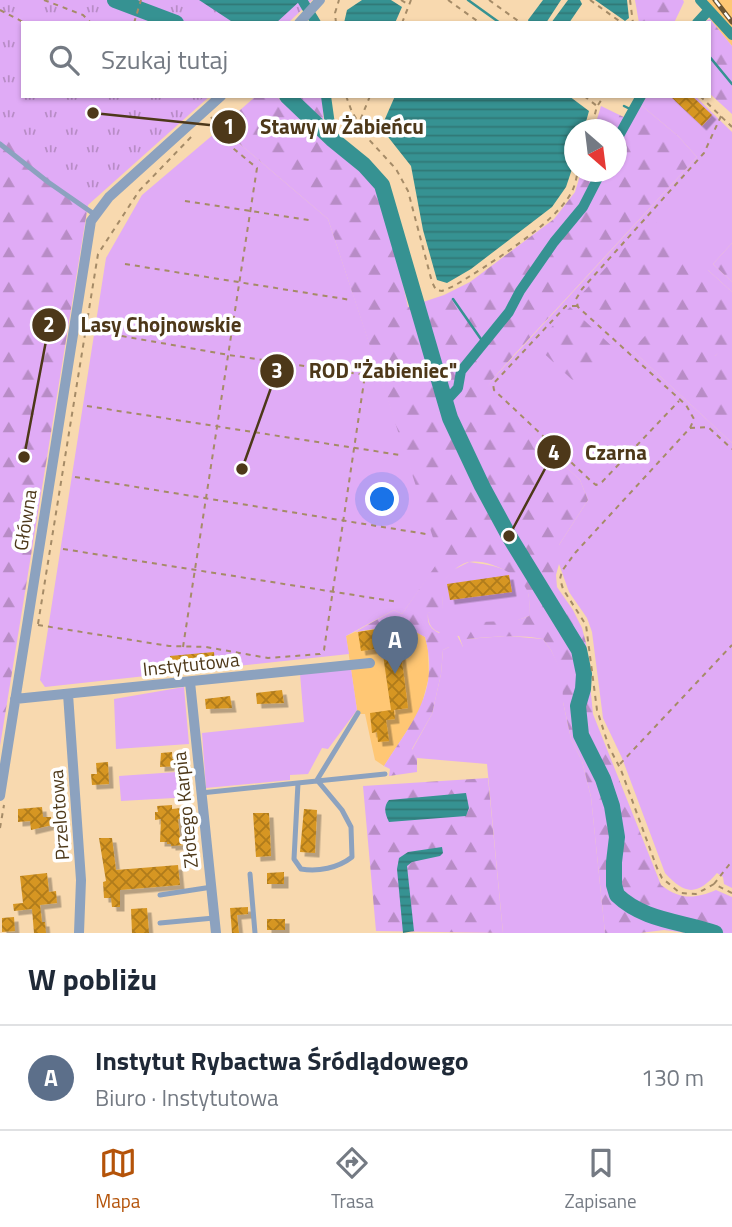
<!DOCTYPE html>
<html lang="pl">
<head>
<meta charset="utf-8">
<style>
  :root { --surface:#fff; --page:#f6f6f7; --text:#1f2937; --muted:#747a83; --line:#e0e1e3; --accent:#b45309 }
  body { margin:0; font-family:"Titillium Web",sans-serif; background:var(--page); color:var(--text) }
  .compass { position:absolute; left:564px; top:119px; width:63px; height:63px; border-radius:50%; background:var(--surface); box-shadow:0 2px 5px #0004; rotate:152deg }
  .you { position:absolute; left:383px; top:500px; width:24px; height:24px; margin:-18px; border:5px solid #fff; border-radius:50%; background:#1a73e8; box-shadow:0 0 0 10px #1a73e833 }
  .badge { display:grid; place-items:center; width:46px; height:46px; border-radius:50%; background:var(--accent); color:#fff; font-size:23px; font-weight:700 }
  .pin { position:absolute; translate:-50% -58px; filter:drop-shadow(0 2px 4px #0008) }
  .pin::after { content:''; position:absolute; top:37px; width:24px; height:21px; background:inherit; clip-path:polygon(0 0,100% 0,50% 100%) }
  .list { margin:0; padding:0; list-style:none }
  h2 { display:flex; justify-content:space-between; align-items:center; height:91px; margin:0; padding:0 28px; font-size:30px }
  h2 small { font-size:23px; font-weight:400; color:var(--muted) }
  .list li { display:grid; grid-template-columns:46px 1fr auto; gap:21px; align-items:center; box-sizing:border-box; height:105px; padding:0 28px; border-top:2px solid var(--line) }
  .list b { display:block; font-size:26px; white-space:nowrap }
  .list p { margin:0; font-size:23px; white-space:nowrap; color:var(--muted) }
  .list em { font-size:23px; font-style:normal; color:var(--muted) }
  .icon { flex:none; width:38px; height:38px; fill:none; stroke:currentColor; stroke-width:2; stroke-linecap:round; stroke-linejoin:round }
  .map { position:relative; flex:none; width:732px; height:933px; overflow:hidden }
  .search { position:absolute; background:var(--surface); box-shadow:0 2px 5px #0004; left:21px; right:21px; top:21px; height:77px; display:flex; align-items:center; gap:18px; box-sizing:border-box; padding:0 24px; border-radius:0px; color:var(--muted); font-size:26px }
  .sheet { height:196px; background:var(--surface) }
  nav { display:flex; justify-content:space-around; align-items:center; box-sizing:border-box; height:98px; border-top:2px solid var(--line); background:var(--surface); font-size:19px; color:var(--muted) }
  nav a { display:grid; justify-items:center; gap:4px }
  nav .on { color:var(--accent) }
  .map>svg:first-child { display:block }
  .built { fill:#ffc774 }
  .green { fill:#e0abf6 }
  .forest { fill:url(#forest-firs) }
  .park { fill:url(#park-tufts) }
  .water { fill:url(#water-rules) }
  .lines { fill:none; stroke-linecap:round; stroke-linejoin:round }
  .stream { stroke:#369292; stroke-width:2.5 }
  .canal { stroke:#369292; stroke-width:10 }
  .river { stroke:#369292; stroke-width:16 }
  .building { fill:url(#building-cross-hatch); filter:url(#shadow) }
  .path { stroke:#a58b67; stroke-width:2; stroke-dasharray:5 5; stroke-linecap:butt }
  .lane { stroke:#8ca2bf; stroke-width:5 }
  .street { stroke:#8ca2bf; stroke-width:10 }
  .rail-casing { stroke:#6b5433; stroke-width:5 }
  .rail { stroke:#fff; stroke-width:2.5; stroke-dasharray:8; stroke-linecap:butt }
  .labels { text-anchor:middle; stroke-width:7; stroke-linejoin:round; paint-order:stroke }
  .street-label { font-size:19px; fill:#4d3819; stroke:#fff }
  .leader { fill:none; stroke:#4d3819; stroke-width:2.5 }
  .callout-dot { fill:#4d3819; stroke:#fff; stroke-width:2.5 }
  .mark-label { font-size:21px; text-anchor:middle; font-weight:bold; fill:#fff }
  .callout-label { font-size:21px; text-anchor:middle; font-weight:bold; fill:#4d3819; stroke:#fff; stroke-width:7; stroke-linejoin:round; paint-order:stroke }
</style>
</head>
<body>
<div class="map">
<svg width="732" height="933" viewBox="0 0 732 933">
  <defs>
    <pattern id="forest-firs" width="22" height="20" patternUnits="userSpaceOnUse" patternTransform="scale(1.75)"><rect width="22" height="20" fill="#e0abf6"/><path d="M5 1l3.5 6h-7zM16 11l3.5 6h-7z" fill="#b88cc6"/></pattern>
    <pattern id="park-tufts" width="24" height="20" patternUnits="userSpaceOnUse" patternTransform="scale(1.75)"><rect width="24" height="20" fill="#e0abf6"/><path d="M3 7l-1-3M5 7V3M7 7l1-3M15 17l-1-3M17 17v-4M19 17l1-3" fill="none" stroke="#b88cc6"/></pattern>
    <pattern id="water-rules" width="6" height="5" patternUnits="userSpaceOnUse" patternTransform="scale(1.75)"><rect width="6" height="5" fill="#369292"/><path d="M0 2.5h6" fill="none" stroke="#307876"/></pattern>
    <pattern id="building-cross-hatch" width="8" height="8" patternUnits="userSpaceOnUse" patternTransform="scale(1.75)"><rect width="8" height="8" fill="#d69622"/><path d="M0 0l8 8M0 8l8-8" fill="none" stroke="#b07b1d"/></pattern>
    <filter id="shadow"><feDropShadow dx="4.5" dy="4.5" stdDeviation="0" flood-color="#0004"/></filter>
  </defs>
  <rect width="100%" height="100%" fill="#f8d9af"/>
  <path class="built" d="M696,0H732V46L710,19Z
    M397,627L410,628L425,637L428,650L429,677L420,711L384,766L375,760L365,714H360L357,710L346,636L355,632Z"/>
  <path class="green" d="M647,96H695L732,132V243L713,264L732,282V292L708,270L720,351L715,356L632,350L732,443V888L724,884L723,877L717,873C697,896 685,895 665,873L622,758L603,718L592,632L587,618L569,592L559,564V545L588,500L580,480L485,392L491,381L697,157L678,136L641,105Z
    M221,128L328,219L441,559L402,614L394,610L346,636L349,654L45,687L40,680L106,258L142,195Z
    M469,562C490,565 519,568 528,592C530,599 529,609 529,616L466,639L507,636L543,639L551,650L563,675V702L571,739L582,761L591,797L605,933H503L487,764L417,758L412,750L432,714L441,674L443,650L449,647H463L459,636C443,634 427,633 428,613L443,607L441,583L453,570Z
    M351,669L357,710L328,749L322,748L308,774L290,775V780L206,788L202,733L304,722L300,674Z
    M184,687L189,744L116,749L114,699Z
    M191,771L192,797L121,801L119,776Z"/>
  <path class="forest" d="M0,0H9L23,23V96H210L88,205L0,746Z
    M635,0H683L684,2L674,23H639Z
    M710,19L732,46V114L709,93V23H702Z
    M256,96H276C293,111 308,127 324,142C345,160 371,173 384,198L408,307L444,295L470,282L554,219L575,192L581,172H616V130L594,129L601,106L632,121L641,105L678,136L697,157L514,355L491,381L486,392L580,480L588,500L559,545V564L556,575L557,587L573,610L582,628L586,643L593,714L661,885C680,900 695,899 716,890L732,897V933H687L664,930L640,933H605L591,797L582,761L571,739L563,702L562,675L551,650L543,639C517,634 492,637 466,639L465,627C485,617 508,626 529,616C529,609 530,600 528,593C522,574 486,558 468,562C457,565 449,575 442,583L443,607L439,611L428,613C427,624 430,628 439,633L445,626L453,627L463,647L457,652L449,647L443,650L441,674L432,714L412,749L417,758V772L389,776L390,769L384,766C412,722 440,692 425,637C399,621 383,628 355,632L394,610L402,614L440,559L328,219L221,128L219,121L239,111Z
    M298,96H322L324,126Z
    M652,218L701,264L666,301L617,256Z
    M732,243V282L713,264Z
    M612,261L660,306L625,343L578,298Z
    M708,270L732,292V443L632,350L667,312L715,356L719,351L673,307Z
    M570,307L617,351L582,389L535,345Z
    M488,778L503,933L376,931L363,786Z"/>
  <path class="park" d="M0,0H312L288,23H23V96H205L94,196L90,203L0,130Z"/>
  <path class="water" d="M199,0H301L276,23H234Z
    M362,0H391L402,7L395,23H344L347,10Z
    M543,0H561L546,23H529L528,20Z
    M568,0H580L582,4L569,23H551Z
    M595,0H627L629,18L625,21Z
    M395,96H569L589,111L584,129L574,130V163L566,187L552,207L471,269L447,283L437,280L423,230L411,166L381,128Z
    M466,793L469,808L466,816L389,822C385,814 383,807 389,800Z
    M442,847L443,853L440,856L412,862L407,866L414,931L403,933L397,869L399,858L408,852Z"/>
  <g class="lines">
    <path class="stream" d="M468,0L500,23
      M709,56L732,84
      M624,106L632,110
      M453,299L483,342"/>
    <path class="canal" d="M302,0L316,23
      M700,0L732,35
      M697,23L708,11
      M326,96L332,139
      M616,141L641,96
      M445,402L458,388L461,371L509,312L520,291L554,242L583,207L601,172"/>
    <path class="river" d="M115,0L176,23
      M287,96L332,139L364,165L382,185L450,418L482,486L509,536L579,650L584,674L583,689L578,706L581,735L603,779L612,806L617,837L614,862V885L617,895C644,921 681,921 715,933"/>
  </g>
  <path class="building" d="M670,96H692L712,115L702,126Z
    M509,575L512,592L450,600L447,584Z
    M383,628L384,640L399,638L408,708L394,710L395,719L386,720L389,741L378,742L377,732L372,733L370,713L391,710L382,648L361,651L358,632Z
    M214,652L215,665L171,669L170,656Z
    M282,690L284,703L257,704L256,693Z
    M230,696L232,708L206,709L205,699Z
    M172,752V759L180,758L181,766L160,767L161,753Z
    M108,762L109,784L92,785L91,774H97L96,763Z
    M172,805V809L181,808L182,818L178,819L180,837L184,836L185,845L171,846V844H167V842H160L161,819L155,820V812H158L157,806Z
    M42,807L43,817H51L52,825L31,830L30,821L18,822V809Z
    M304,809L317,810L315,853L300,852Z
    M253,813H269L271,856L256,857Z
    M99,838H112L116,870L178,865L180,885L120,890V907H112L111,898H104L103,882L106,881Z
    M284,872V884H267V873Z
    M47,873L49,892L56,891L57,903L40,905L42,922H45L46,933H34L32,909L14,911L13,904L23,903L20,876Z
    M248,907V914L237,915L239,933H232L230,908Z
    M147,908L149,933H132L131,909Z
    M14,917L15,931L2,932V918Z
    M267,919H285V930H267Z"/>
  <g class="lines">
    <path class="path" d="M44,0L83,15L91,23
      M401,0L409,5
      M448,0L480,23
      M489,0L521,23
      M590,0L622,23
      M630,0L633,23
      M0,10L25,23
      M134,23L141,0
      M336,23L335,13L339,0
      M402,23L411,0
      M346,96L352,112L359,123
      M370,96L359,123L362,132L396,169L408,191L432,282L436,290L442,291L454,286C485,267 555,224 571,193C575,187 576,178 578,172
      M584,96L597,106L591,130
      M700,96L732,127
      M598,105L604,96
      M721,116L704,153L582,289L576,299L578,307L686,405L694,419L690,428L575,553L562,571L560,579L563,589L586,625L597,710L609,747L621,770L657,868L662,878L680,893L696,894L714,884L732,893
      M185,201L309,220
      M125,264L351,300
      M577,306H566L493,384L494,390L591,481L596,485L602,482L679,401
      M87,406L400,455
      M690,428L708,427L732,449
      M75,477L426,534
      M63,549L398,602
      M38,624L98,254L139,191L192,136
      M38,625L169,646L206,647L268,658L320,654L324,650L365,375L229,355L82,329
      M183,647L257,168L228,144L211,117
      M620,764L732,645
      M0,828L4,805
      M714,884L732,861"/>
    <path class="lane" d="M0,144L48,182L94,214
      M298,783L294,859L301,869C318,872 338,868 352,857L351,827L342,810L317,780L358,713
      M201,793L385,774
      M250,874L255,933
      M160,895L212,887
      M160,923L214,918"/>
    <path class="street" d="M299,23L320,0
      M190,682L216,933
      M68,694L81,880L79,933
      M15,699L370,663
      M0,796L91,221L109,197L221,96"/>
    <g class="rail-casing">
      <path id="rail" d="M715,0L732,22"/>
    </g>
    <use href="#rail" class="rail"/>
  </g>
  <g class="labels">
    <g class="street-label">
      <text transform="translate(25 520) rotate(-81)" y="7">Główna</text>
      <text transform="translate(191 664) rotate(-6)" y="7">Instytutowa</text>
      <text transform="translate(185 810) rotate(-96)" y="7">Złotego Karpia</text>
      <text transform="translate(59 815) rotate(-94)" y="7">Przelotowa</text>
    </g>
  </g>
  <path class="leader" d="M93 113L229 127M24 457L49 325M242 469L277 371M509 536L554 452"/>
  <g class="callout-dot">
    <circle cx="93" cy="113" r="7"/>
    <circle cx="24" cy="457" r="7"/>
    <circle cx="242" cy="469" r="7"/>
    <circle cx="509" cy="536" r="7"/>
    <circle cx="229" cy="127" r="18"/>
    <circle cx="49" cy="325" r="18"/>
    <circle cx="277" cy="371" r="18"/>
    <circle cx="554" cy="452" r="18"/>
  </g>
  <g class="mark-label">
    <text x="229" y="134">1</text>
    <text x="49" y="332">2</text>
    <text x="277" y="378">3</text>
    <text x="554" y="460">4</text>
  </g>
  <g class="callout-label">
    <text x="342" y="134">Stawy w Żabieńcu</text>
    <text x="161" y="332">Lasy Chojnowskie</text>
    <text x="383" y="378">ROD "Żabieniec"</text>
    <text x="616" y="460">Czarna</text>
  </g>
</svg>
<svg class="compass" viewBox="-18 -18 36 36"><path d="M0-13l5 13h-10z" fill="#e53935"/><path d="M0 13l5-13h-10z" fill="#747a83"/></svg>
<div class="you"></div>
<div class="pin badge" style="left:395px;top:674px;background:#5c6f8a">A</div>
<div class="search"><svg class="icon" aria-label="search" viewBox="0 0 24 24"><circle cx="10" cy="10" r="6"/><path d="M15 15l6 6"/></svg>Szukaj tutaj</div>
</div>
<section class="sheet">
<h2>W pobliżu<small></small></h2>
<ul class="list">
<li><span class="badge" style="background:#5c6f8a">A</span><div><b>Instytut Rybactwa Śródlądowego</b><p>Biuro · Instytutowa</p></div><em>130 m</em></li>
</ul>
</section>
<nav>
<a class="on"><svg class="icon" aria-label="map" viewBox="0 0 24 24"><path d="M3 6l6-2 6 2 6-2v14l-6 2-6-2-6 2zM9 4v14M15 6v14"/></svg>Mapa</a>
<a><svg class="icon" aria-label="directions" viewBox="0 0 24 24"><path d="M12 3l9 9-9 9-9-9zM9 14v-3h6M13 9l2 2-2 2"/></svg>Trasa</a>
<a><svg class="icon" aria-label="saved" viewBox="0 0 24 24"><path d="M7 4h10v16l-5-4-5 4z"/></svg>Zapisane</a>
</nav>
</body>
</html>
